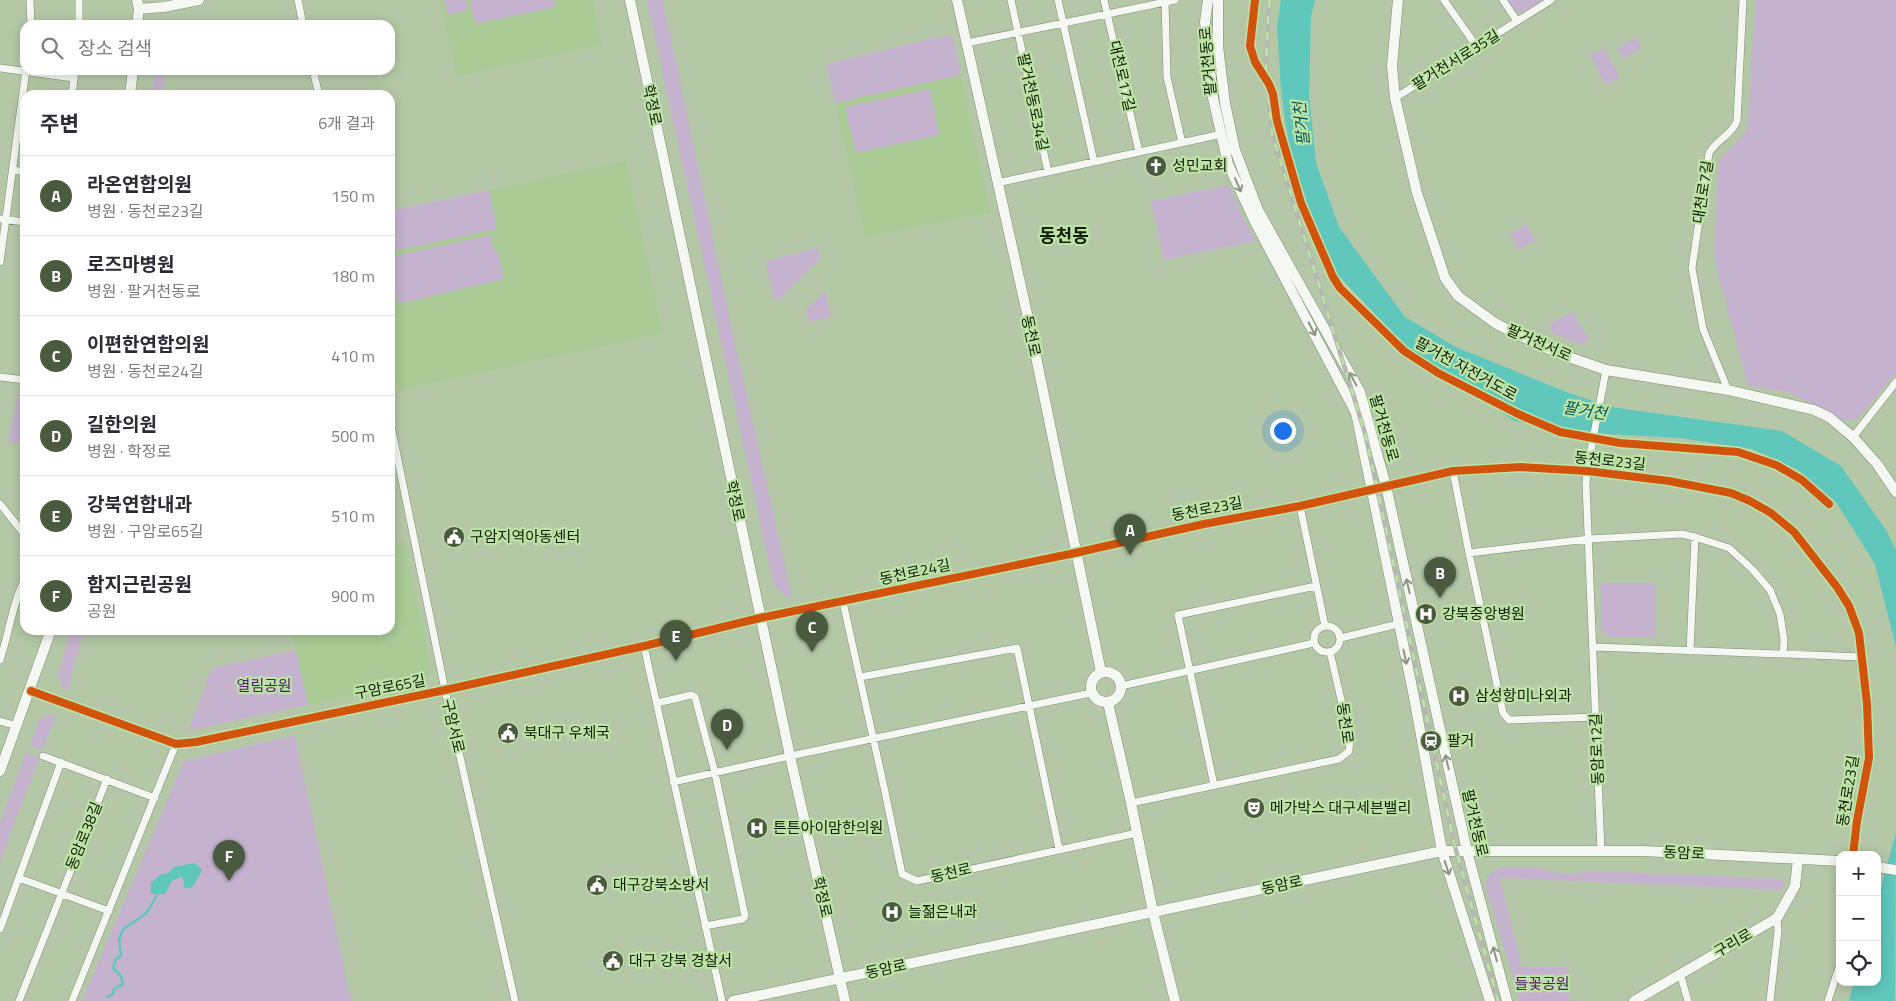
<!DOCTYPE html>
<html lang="ko">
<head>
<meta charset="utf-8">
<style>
  :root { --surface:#fff; --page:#f7f7f7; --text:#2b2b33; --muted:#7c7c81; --line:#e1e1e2; --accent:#4a5a3f }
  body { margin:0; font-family:"Titillium Web","Noto Sans KR",sans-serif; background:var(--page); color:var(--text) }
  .controls { position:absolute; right:15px; bottom:15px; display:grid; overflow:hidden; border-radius:10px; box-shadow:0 2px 12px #0003 }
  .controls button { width:45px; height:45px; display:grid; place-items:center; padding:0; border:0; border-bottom:1px solid var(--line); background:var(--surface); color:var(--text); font:25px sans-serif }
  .you { position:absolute; left:1282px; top:430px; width:18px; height:18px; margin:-12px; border:4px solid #fff; border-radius:50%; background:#1a73e8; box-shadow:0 0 0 8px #1a73e833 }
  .badge { display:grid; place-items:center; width:32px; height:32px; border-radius:50%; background:var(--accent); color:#fff; font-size:16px; font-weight:700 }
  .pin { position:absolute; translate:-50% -41px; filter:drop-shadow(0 1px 2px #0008) }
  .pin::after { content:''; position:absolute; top:26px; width:18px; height:15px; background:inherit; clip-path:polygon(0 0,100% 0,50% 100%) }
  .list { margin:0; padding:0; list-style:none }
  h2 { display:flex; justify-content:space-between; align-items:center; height:65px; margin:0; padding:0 20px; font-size:21px }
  h2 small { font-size:16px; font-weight:400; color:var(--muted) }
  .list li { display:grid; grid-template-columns:32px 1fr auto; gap:15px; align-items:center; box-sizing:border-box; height:80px; padding:0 20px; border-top:1px solid var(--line) }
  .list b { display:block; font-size:19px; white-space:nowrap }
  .list p { margin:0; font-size:16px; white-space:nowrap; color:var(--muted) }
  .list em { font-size:16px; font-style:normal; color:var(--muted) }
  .icon { flex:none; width:28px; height:28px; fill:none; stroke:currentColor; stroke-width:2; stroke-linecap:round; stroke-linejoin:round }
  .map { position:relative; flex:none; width:1896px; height:1001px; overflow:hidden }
  .search { position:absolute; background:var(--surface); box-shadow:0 2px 12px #0003; left:20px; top:20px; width:375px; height:55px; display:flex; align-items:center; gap:12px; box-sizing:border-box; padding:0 18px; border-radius:15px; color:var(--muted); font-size:19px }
  .panel { position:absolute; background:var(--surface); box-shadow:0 2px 12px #0003; left:20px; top:90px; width:375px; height:545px; border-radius:15px }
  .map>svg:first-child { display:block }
  .built { fill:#aaca96 }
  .green { fill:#c5b2ce }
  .water { fill:#5fc7bc }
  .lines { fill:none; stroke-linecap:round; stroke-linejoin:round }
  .stream { stroke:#5fc7bc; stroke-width:2.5 }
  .street-casing { stroke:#7d8d73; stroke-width:8 }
  .secondary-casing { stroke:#7d8d73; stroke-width:11 }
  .street { stroke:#f4f7f2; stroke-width:7 }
  .secondary { stroke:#f4f7f2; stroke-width:10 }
  .rail-casing { stroke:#b3b9b0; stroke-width:4.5 }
  .rail { stroke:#bde3a6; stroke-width:2.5; stroke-dasharray:8; stroke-linecap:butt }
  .cycleway-casing { stroke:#bde3a6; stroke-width:11 }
  .cycleway { stroke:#d2530c; stroke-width:8 }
  .oneway { stroke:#8e9588 }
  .labels { text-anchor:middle; stroke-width:4.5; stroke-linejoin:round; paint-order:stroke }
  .street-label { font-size:15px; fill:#111e07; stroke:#bde3a6 }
  .poi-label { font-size:15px; fill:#111e07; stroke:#bde3a6; text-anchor:start }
  .park-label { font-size:15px; fill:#511669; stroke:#bde3a6 }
  .water-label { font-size:16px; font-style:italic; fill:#045757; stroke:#bde3a6 }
  .quarter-label { font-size:18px; font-weight:bold; fill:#111e07; stroke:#bde3a6 }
</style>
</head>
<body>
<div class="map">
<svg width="1896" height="1001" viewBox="0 0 1896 1001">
  <rect width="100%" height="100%" fill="#b4c8a7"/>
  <path class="built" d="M440,0H592L602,45L457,77Z
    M961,75L990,213L865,238L835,103Z
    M626,160L663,334L398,391L390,353V252L497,229L489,190Z
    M404,542L431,671L423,681L308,705L292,630H390V545Z"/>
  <path class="green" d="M444,0H466L468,10L448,15Z
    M470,0H554L555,7L475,24Z
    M647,0H663L733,334L792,597L788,598L774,586Z
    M1507,0H1542C1525,11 1520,21 1507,0Z
    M1756,0H1896V373L1856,420L1843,419L1787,392L1748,386L1714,258L1718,162L1747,131Z
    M952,34L961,75L835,103L826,64Z
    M1636,38L1642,48L1623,59L1617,48Z
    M1604,48L1620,77L1606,85L1590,55Z
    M155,70H166L162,95H151Z
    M930,89L939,135L856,153L845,107Z
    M1229,185L1244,220L1256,241L1164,260L1151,201Z
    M489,190L497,229L390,252V211Z
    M1526,224L1536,240L1519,250L1510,234Z
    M491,235L494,251L497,250L504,279L398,304L390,266V257Z
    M818,248L820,259L780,299L774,300L766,261Z
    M825,291L831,317L809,322L806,310Z
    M1572,312L1589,339L1582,345L1554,334L1548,325Z
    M20,386L25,387V444L8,442Z
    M1601,583H1655V637H1609L1601,631Z
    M71,630H84L68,690L62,687L58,675Z
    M296,650L308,705L188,731L212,668Z
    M50,714L56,716L42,750L30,745L39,720Z
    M295,735L351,1001H82L184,761Z
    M26,753L39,758L0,862V823Z
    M1504,867L1541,868L1550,872L1572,874L1594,871L1784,879L1782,890L1500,878L1522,967L1568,966L1570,1001H1520L1485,884L1491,872Z"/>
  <path class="water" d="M1281,0H1315L1311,17L1309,95L1316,163L1339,227L1405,317L1456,347L1569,393L1611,407L1782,431L1841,466L1886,530L1896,550V647L1875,564L1836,502L1798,470L1752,449L1680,438L1606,434L1514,421L1407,348L1337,274L1294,181L1281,90L1277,26Z
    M1896,833L1895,1001H1849L1854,982H1877V901Z
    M195,863L202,870L193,887L187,889L183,885L184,880L181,877L172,881L165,894H151V883L160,875L168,873L174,867Z"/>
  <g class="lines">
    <path class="stream" d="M107,997L113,994L114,989L123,984L121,976L113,968L116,959L121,956L119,940L123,929C144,915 145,918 157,895"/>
    <g class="street-casing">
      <path id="street" d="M30,0L31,25
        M79,0V25
        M298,0L303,25
        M1011,0L1048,172
        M1058,0L1094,162
        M1104,0L1139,152
        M1165,0L1167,77L1182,143
        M1444,0L1477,47
        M1503,0L1517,21
        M967,43L1175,0
        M0,68L74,78
        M313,70L319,95
        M72,95L75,70
        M1395,98L1551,0
        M13,170L25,172
        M997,183L1222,134
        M0,219L25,222
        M0,262L26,70
        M0,377L25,380
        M1728,390L1703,329L1692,268L1709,153C1717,140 1733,133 1737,121L1743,0
        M390,421L445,690L515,1001
        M1853,437L1896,382
        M1453,471L1469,553L1503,713L1509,720L1596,717
        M0,504L25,535
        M1300,506L1325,626
        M1469,553L1589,539L1682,534L1698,538L1729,548L1752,569L1770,590L1780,614L1784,640L1783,654
        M843,602L884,787L902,874L917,881L1137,833
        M1314 639a13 13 0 1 1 26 0a13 13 0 1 1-26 0Z
        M1341,638L1398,624
        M644,646L722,1001
        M1594,647L1862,657
        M1690,651L1695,537
        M0,660C9,634 12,604 25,579
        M860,677L1017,648L1059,849
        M1121,686L1314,643
        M31,691L176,744L196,742L445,690L644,646L760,618L1075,553L1204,524L1300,506L1453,471L1521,467L1587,471L1669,481L1731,493L1750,501L1771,513L1794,532L1837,587L1849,606L1859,633L1867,704L1869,758L1857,821L1853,855
        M657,703L691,695L695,697L715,773L745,916L743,919L705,926
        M0,721L17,726
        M43,756L155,798
        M673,782L790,756L1091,693
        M1214,785L1178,615L1316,586
        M1131,803L1339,759L1349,751L1350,738L1330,652
        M1601,851L1586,484L1587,471L1606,370
        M19,878L109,911
        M0,929L61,762
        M1680,973L1688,1001
        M19,1001L107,779
        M72,1001L176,744
        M1770,1001L1778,931L1777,918
        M1828,1001L1840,964"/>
    </g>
    <g class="secondary-casing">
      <path id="secondary" d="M630,0L790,756L845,1001
        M957,0L1028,318L1101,672
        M1208,0L1205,22L1213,98L1228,164L1255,222L1356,413L1414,697L1442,851L1490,1001
        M1218,0V46L1225,103L1235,150L1258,210L1360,392L1386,486L1467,851L1507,1001
        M1398,0L1392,66L1395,98L1417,193L1445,278L1458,296L1495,323L1518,335L1560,354L1606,370L1728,390L1814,410L1829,417L1853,437L1877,464L1896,492
        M139,9L164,7L199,0
        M137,25L139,9L137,0
        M130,95L133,70
        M1091 687a15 15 0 1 1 30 0a15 15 0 1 1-30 0Z
        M1108,703L1131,803L1153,912L1175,1001
        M0,771L51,630
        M1877,867L1896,870
        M733,1001L1442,851H1644L1840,861
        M1634,1001L1777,918L1795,886L1798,859"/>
    </g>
    <use href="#street" class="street"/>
    <use href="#secondary" class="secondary"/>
    <g class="rail-casing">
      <path id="rail" d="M1270,0L1268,20L1266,69L1272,134L1365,433L1454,843L1498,1001
        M1275,110L1286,159"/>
    </g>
    <use href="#rail" class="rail"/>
    <g class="cycleway-casing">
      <path id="cycleway" d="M1255,0L1250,46L1255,62L1269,84L1273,94L1277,121L1301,203L1333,277L1340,288L1404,351L1438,373L1518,414L1560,432L1620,443L1738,452L1776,465L1802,480L1829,504
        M31,691L176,744L196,742L445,690L644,646L760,618L1075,553L1204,524L1300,506L1453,471L1521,467L1587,471L1669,481L1731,493L1750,501L1771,513L1794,532L1837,587L1849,606L1859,633L1867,704L1869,758L1857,821L1853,855"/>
    </g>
    <use href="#cycleway" class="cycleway"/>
  </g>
  <defs><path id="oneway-shaft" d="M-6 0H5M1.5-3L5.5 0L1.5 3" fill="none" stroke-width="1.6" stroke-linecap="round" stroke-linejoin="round" transform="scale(1.25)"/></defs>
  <g class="oneway">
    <use href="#oneway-shaft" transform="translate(1238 185) rotate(66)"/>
    <use href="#oneway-shaft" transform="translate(1312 329) rotate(63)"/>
    <use href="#oneway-shaft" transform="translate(1353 379) rotate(-118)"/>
    <use href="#oneway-shaft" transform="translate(1408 586) rotate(-103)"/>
    <use href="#oneway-shaft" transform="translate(1405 657) rotate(78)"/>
    <use href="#oneway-shaft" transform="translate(1447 762) rotate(-103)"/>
    <use href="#oneway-shaft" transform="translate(1447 868) rotate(72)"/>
    <use href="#oneway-shaft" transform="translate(1495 954) rotate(-104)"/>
  </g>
  <defs>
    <g id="church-disc" transform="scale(1.125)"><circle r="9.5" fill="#4a5a3f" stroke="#bde3a6"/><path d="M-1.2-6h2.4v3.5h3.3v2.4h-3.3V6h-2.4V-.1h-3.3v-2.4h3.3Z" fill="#fff"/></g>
    <g id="civic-disc" transform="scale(1.125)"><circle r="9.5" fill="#4a5a3f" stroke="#bde3a6"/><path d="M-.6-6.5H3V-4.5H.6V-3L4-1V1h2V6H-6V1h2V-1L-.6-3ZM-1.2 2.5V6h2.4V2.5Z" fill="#fff"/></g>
    <g id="hospital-disc" transform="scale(1.125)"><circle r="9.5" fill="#4a5a3f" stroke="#bde3a6"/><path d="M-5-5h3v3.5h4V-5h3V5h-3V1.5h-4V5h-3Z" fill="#fff"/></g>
    <g id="station-disc" transform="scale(1.125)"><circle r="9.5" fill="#4a5a3f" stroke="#bde3a6"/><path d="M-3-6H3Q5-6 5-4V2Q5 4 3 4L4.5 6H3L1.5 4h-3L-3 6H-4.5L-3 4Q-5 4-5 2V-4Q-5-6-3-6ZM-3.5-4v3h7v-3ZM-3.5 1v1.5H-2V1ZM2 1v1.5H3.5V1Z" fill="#fff"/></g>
    <g id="theatre-disc" transform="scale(1.125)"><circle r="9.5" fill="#4a5a3f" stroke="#bde3a6"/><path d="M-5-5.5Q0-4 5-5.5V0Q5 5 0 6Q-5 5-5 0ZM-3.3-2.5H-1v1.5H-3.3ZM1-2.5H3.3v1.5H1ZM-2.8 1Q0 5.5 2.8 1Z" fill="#fff"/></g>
  </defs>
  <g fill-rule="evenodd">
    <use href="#church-disc" x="1156" y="166"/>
    <use href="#civic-disc" x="454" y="537"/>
    <use href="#hospital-disc" x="1426" y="614"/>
    <use href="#hospital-disc" x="1459" y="696"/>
    <use href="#civic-disc" x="508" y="733"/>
    <use href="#station-disc" x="1431" y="741"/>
    <use href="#theatre-disc" x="1254" y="808"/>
    <use href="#hospital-disc" x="757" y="828"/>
    <use href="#civic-disc" x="597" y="885"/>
    <use href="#hospital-disc" x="892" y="912"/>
    <use href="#civic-disc" x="613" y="961"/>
  </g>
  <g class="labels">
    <g class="street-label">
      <text transform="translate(1456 60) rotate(-32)" y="5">팔거천서로35길</text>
      <text transform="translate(1208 61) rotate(-95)" y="5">팔거천동로</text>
      <text transform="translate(1122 76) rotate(77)" y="5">대천로17길</text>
      <text transform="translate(1033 102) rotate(78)" y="5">팔거천동로34길</text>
      <text transform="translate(652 105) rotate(78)" y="5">학정로</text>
      <text transform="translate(1703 192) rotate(-81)" y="5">대천로7길</text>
      <text transform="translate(1031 336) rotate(78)" y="5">동천로</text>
      <text transform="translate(1539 343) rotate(24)" y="5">팔거천서로</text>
      <text transform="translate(1466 369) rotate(29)" y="5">팔거천 자전거도로</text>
      <text transform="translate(1384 428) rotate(74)" y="5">팔거천동로</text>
      <text transform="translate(1610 461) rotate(6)" y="5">동천로23길</text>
      <text transform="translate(735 501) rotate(78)" y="5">학정로</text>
      <text transform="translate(1207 509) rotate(-11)" y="5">동천로23길</text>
      <text transform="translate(915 572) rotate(-12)" y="5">동천로24길</text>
      <text transform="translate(390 687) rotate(-11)" y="5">구암로65길</text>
      <text transform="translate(1345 723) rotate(82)" y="5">동천로</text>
      <text transform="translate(453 726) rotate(77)" y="5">구암서로</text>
      <text transform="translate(1597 749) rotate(-92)" y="5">동암로12길</text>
      <text transform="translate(1848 791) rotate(-81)" y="5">동천로23길</text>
      <text transform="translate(1475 823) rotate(77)" y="5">팔거천동로</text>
      <text transform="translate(84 836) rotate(-68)" y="5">동암로38길</text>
      <text transform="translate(1684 853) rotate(3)" y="5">동암로</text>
      <text transform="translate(951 873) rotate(-13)" y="5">동천로</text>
      <text transform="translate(1282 885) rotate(-12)" y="5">동암로</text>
      <text transform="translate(822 897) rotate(77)" y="5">학정로</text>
      <text transform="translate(1733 943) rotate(-30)" y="5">구리로</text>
      <text transform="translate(886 969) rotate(-12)" y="5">동암로</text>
    </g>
    <g class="poi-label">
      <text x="1172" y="171">성민교회</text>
      <text x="470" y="542">구암지역아동센터</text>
      <text x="1442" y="619">강북중앙병원</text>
      <text x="1475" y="701">삼성항미나외과</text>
      <text x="524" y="738">북대구 우체국</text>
      <text x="1447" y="746">팔거</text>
      <text x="1270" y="813">메가박스 대구세븐밸리</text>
      <text x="773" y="833">튼튼아이맘한의원</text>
      <text x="613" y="890">대구강북소방서</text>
      <text x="908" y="917">늘젊은내과</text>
      <text x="629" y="966">대구 강북 경찰서</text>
    </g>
    <g class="park-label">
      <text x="264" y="691">열림공원</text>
      <text x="1542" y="989">들꽃공원</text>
    </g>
    <g class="water-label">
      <text transform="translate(1301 124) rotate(-96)" y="6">팔거천</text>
      <text transform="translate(1585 410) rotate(9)" y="6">팔거천</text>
    </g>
    <g class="quarter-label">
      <text x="1064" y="242">동천동</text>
    </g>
  </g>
</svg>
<div class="controls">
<button>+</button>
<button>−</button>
<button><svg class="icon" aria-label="locate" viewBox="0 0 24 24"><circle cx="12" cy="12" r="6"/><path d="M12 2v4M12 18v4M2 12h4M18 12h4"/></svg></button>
</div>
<div class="you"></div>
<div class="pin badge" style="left:1130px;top:555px">A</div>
<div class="pin badge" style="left:1440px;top:598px">B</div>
<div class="pin badge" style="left:812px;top:652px">C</div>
<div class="pin badge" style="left:727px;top:750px">D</div>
<div class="pin badge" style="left:676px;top:661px">E</div>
<div class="pin badge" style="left:229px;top:881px">F</div>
<div class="search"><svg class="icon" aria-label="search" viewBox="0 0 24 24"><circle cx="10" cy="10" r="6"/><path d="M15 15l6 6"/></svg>장소 검색</div>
<section class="panel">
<h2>주변<small>6개 결과</small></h2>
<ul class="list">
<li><span class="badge">A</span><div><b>라온연합의원</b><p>병원 · 동천로23길</p></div><em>150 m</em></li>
<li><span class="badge">B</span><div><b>로즈마병원</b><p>병원 · 팔거천동로</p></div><em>180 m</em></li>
<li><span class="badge">C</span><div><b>이편한연합의원</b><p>병원 · 동천로24길</p></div><em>410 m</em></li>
<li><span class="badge">D</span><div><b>길한의원</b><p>병원 · 학정로</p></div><em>500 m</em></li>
<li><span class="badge">E</span><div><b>강북연합내과</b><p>병원 · 구암로65길</p></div><em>510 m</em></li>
<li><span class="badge">F</span><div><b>함지근린공원</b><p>공원</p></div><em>900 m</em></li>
</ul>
</section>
</div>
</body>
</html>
